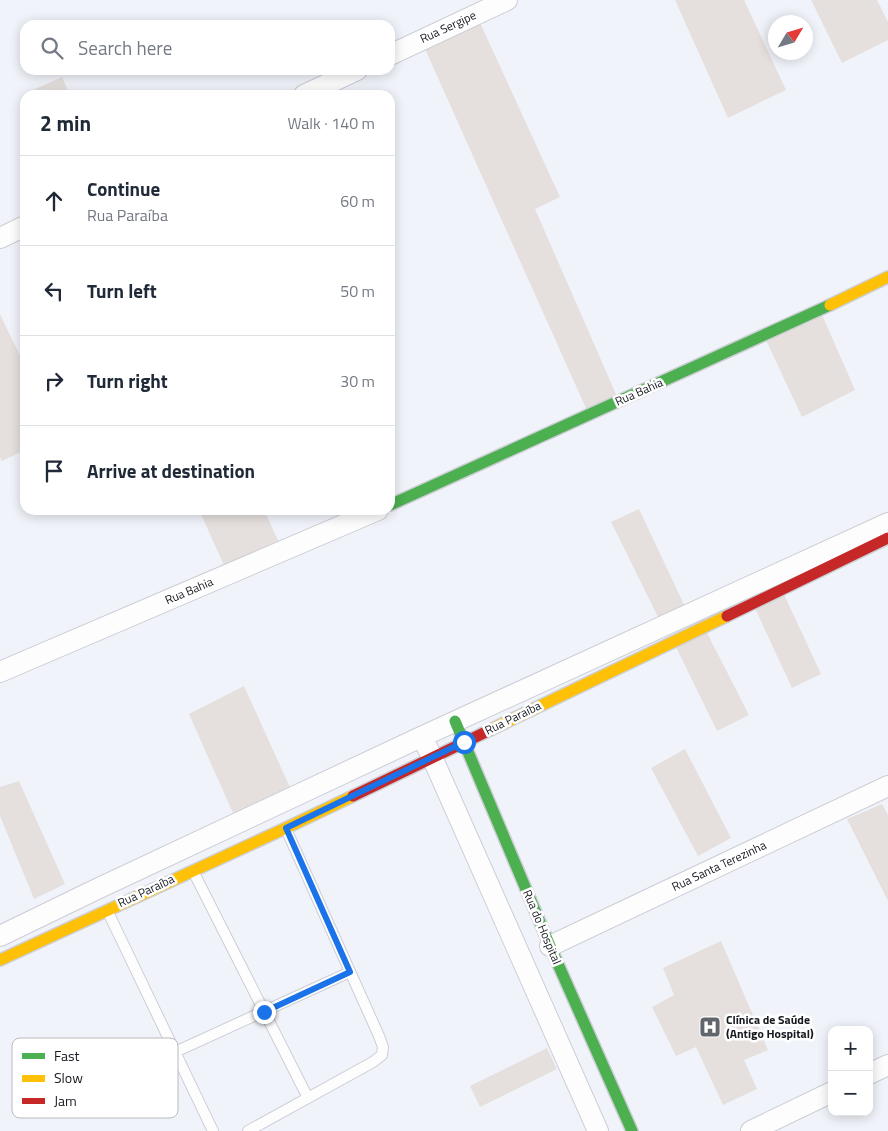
<!DOCTYPE html>
<html lang="en">
<head>
<meta charset="utf-8">
<style>
  :root { --surface:#fff; --page:#f6f6f7; --text:#1f2937; --muted:#747a83; --line:#e0e1e3 }
  body { margin:0; font-family:"Titillium Web",sans-serif; background:var(--page); color:var(--text) }
  .controls { position:absolute; right:15px; bottom:15px; display:grid; overflow:hidden; border-radius:10px; box-shadow:0 2px 12px #0003 }
  .controls button { width:45px; height:45px; display:grid; place-items:center; padding:0; border:0; border-bottom:1px solid var(--line); background:var(--surface); color:var(--text); font:25px sans-serif }
  .compass { position:absolute; left:768px; top:15px; width:45px; height:45px; border-radius:50%; background:var(--surface); box-shadow:0 2px 12px #0003; rotate:52deg }
  .stop { position:absolute; width:15px; height:15px; margin:-11px; border:4px solid #1a73e8; border-radius:50%; background:#fff }
  .stop.end { background:#1a73e8; border-color:#fff; box-shadow:0 1px 5px #0008 }
  .list { margin:0; padding:0; list-style:none }
  h2 { display:flex; justify-content:space-between; align-items:center; height:65px; margin:0; padding:0 20px; font-size:21px }
  h2 small { font-size:16px; font-weight:400; color:var(--muted) }
  .list li { display:grid; grid-template-columns:32px 1fr auto; gap:15px; align-items:center; box-sizing:border-box; height:90px; padding:0 20px; border-top:1px solid var(--line) }
  .list b { display:block; font-size:19px; white-space:nowrap }
  .list p { margin:0; font-size:16px; white-space:nowrap; color:var(--muted) }
  .list em { font-size:16px; font-style:normal; color:var(--muted) }
  .icon { flex:none; width:28px; height:28px; fill:none; stroke:currentColor; stroke-width:2; stroke-linecap:round; stroke-linejoin:round }
  .map { position:relative; flex:none; width:888px; height:1131px; overflow:hidden }
  .search { position:absolute; background:var(--surface); box-shadow:0 2px 12px #0003; left:20px; top:20px; width:375px; height:55px; display:flex; align-items:center; gap:12px; box-sizing:border-box; padding:0 18px; border-radius:15px; color:var(--muted); font-size:19px }
  .panel { position:absolute; background:var(--surface); box-shadow:0 2px 12px #0003; left:20px; top:90px; width:375px; height:425px; border-radius:15px }
  .map>svg:first-child { display:block }
  .building { fill:#e5e0dd }
  .lines { fill:none; stroke-linecap:round; stroke-linejoin:round }
  .lane-casing { stroke:#ccced5; stroke-width:12 }
  .street-casing { stroke:#ccced5; stroke-width:22 }
  .fast-casing { stroke:#ccced5; stroke-width:14 }
  .slow-casing { stroke:#ccced5; stroke-width:14 }
  .jam-casing { stroke:#ccced5; stroke-width:14 }
  .lane { stroke:#fdfdfe; stroke-width:10 }
  .street { stroke:#fdfdfe; stroke-width:20 }
  .fast { stroke:#4caf50; stroke-width:11 }
  .slow { stroke:#ffc107; stroke-width:11 }
  .jam { stroke:#c62828; stroke-width:11 }
  .route { stroke:#1a73e8; stroke-width:6 }
  .labels { text-anchor:middle; stroke-width:5; stroke-linejoin:round; paint-order:stroke }
  .street-label { font-size:12px; fill:#171920; stroke:#fff }
  .poi-label { font-size:12px; font-weight:bold; fill:#171920; stroke:#fff; text-anchor:start }
  .key { fill:#fff; stroke:#b9babc; stroke-width:1 }
  .key-label { font-size:14px; fill:#171920 }
</style>
</head>
<body>
<div class="map">
<svg width="888" height="1131" viewBox="0 0 888 1131">
  <rect width="100%" height="100%" fill="#f1f3fa"/>
  <path class="building" d="M675,0H744L786,90L728,118Z
    M811,0H877L888,22V40L842,63Z
    M476,14L560,197L535,209L619,401L589,415L421,40Z
    M62,77L70,95H35L33,90Z
    M820,310L855,390L802,417L764,336Z
    M0,314L25,366V450L2,461L0,457Z
    M639,509L688,613L662,625L611,522Z
    M199,510H264L283,551L228,574Z
    M782,590L821,674L792,688L753,604Z
    M704,627L749,715L717,731L674,643Z
    M244,686L293,794L236,820L189,714Z
    M685,749L731,838L698,856L651,768Z
    M19,781L65,884L34,899L0,816V787Z
    M882,804L888,815V901L847,819Z
    M721,941L768,1050L744,1060L757,1089L723,1105L696,1047L676,1056L652,1007L674,995L663,968Z
    M547,1048L557,1069L480,1107L470,1086Z"/>
  <g class="lines">
    <g class="lane-casing">
      <path id="lane" d="M193,871L308,1098
        M107,910L213,1131
        M175,1052L350,972
        M248,1131L373,1062L382,1055L383,1047L379,1036L286,829"/>
    </g>
    <g class="street-casing">
      <path id="street" d="M390,55L507,0
        M304,95L357,70
        M0,238L25,226
        M0,672L378,510
        M426,745L432,757L598,1131
        M0,936L97,889L421,737L888,523
        M550,946L888,786
        M869,1074L888,1065
        M751,1131L832,1092"/>
    </g>
    <g class="fast-casing">
      <path id="fast" d="M390,505L830,305
        M455,721L550,946L632,1131"/>
    </g>
    <g class="slow-casing">
      <path id="slow" d="M830,305L888,277
        M490,730L727,616
        M0,960L286,828L353,796"/>
    </g>
    <g class="jam-casing">
      <path id="jam" d="M727,616L888,538
        M353,796L490,730"/>
    </g>
    <use href="#lane" class="lane"/>
    <use href="#street" class="street"/>
    <use href="#fast" class="fast"/>
    <use href="#slow" class="slow"/>
    <use href="#jam" class="jam"/>
  </g>
  <g class="lines">
    <path class="route" d="M264,1012L350,972L286,828L464,742"/>
  </g>
  <defs>
    <g id="hospital-square" transform="scale(1.125)"><rect x="-9" y="-9" width="18" height="18" rx="4" fill="#63656c" stroke="#fff"/><path d="M-5-5h3v3.5h4V-5h3V5h-3V1.5h-4V5h-3Z" fill="#fff"/></g>
  </defs>
  <g fill-rule="evenodd">
    <use href="#hospital-square" x="710" y="1027"/>
  </g>
  <g class="labels">
    <g class="street-label">
      <text transform="translate(448 27) rotate(-25)" y="4">Rua Sergipe</text>
      <text transform="translate(639 392) rotate(-24)" y="4">Rua Bahia</text>
      <text transform="translate(189 591) rotate(-23)" y="4">Rua Bahia</text>
      <text transform="translate(513 718) rotate(-26)" y="4">Rua Paraíba</text>
      <text transform="translate(719 866) rotate(-25)" y="4">Rua Santa Terezinha</text>
      <text transform="translate(146 891) rotate(-25)" y="4">Rua Paraíba</text>
      <text transform="translate(542 927) rotate(67)" y="4">Rua do Hospital</text>
    </g>
    <g class="poi-label">
      <text x="726" y="1024">Clínica de Saúde<tspan x="726" dy="14">(Antigo Hospital)</tspan></text>
    </g>
  </g>
  <rect x="12" y="1038" width="166" height="80" rx="8" class="key"/>
  <rect x="22" y="1053" width="23" height="6" fill="#4caf50"/>
  <rect x="22" y="1075" width="23" height="7" fill="#ffc107"/>
  <rect x="22" y="1098" width="23" height="6" fill="#c62828"/>
  <g class="key-label">
    <text x="54" y="1061">Fast</text>
    <text x="54" y="1083">Slow</text>
    <text x="54" y="1106">Jam</text>
  </g>
</svg>
<div class="controls">
<button>+</button>
<button>−</button>
</div>
<svg class="compass" viewBox="-18 -18 36 36"><path d="M0-13l5 13h-10z" fill="#e53935"/><path d="M0 13l5-13h-10z" fill="#747a83"/></svg>
<div class="stop" style="left:464px;top:742px"></div>
<div class="stop end" style="left:264px;top:1012px"></div>
<div class="search"><svg class="icon" aria-label="search" viewBox="0 0 24 24"><circle cx="10" cy="10" r="6"/><path d="M15 15l6 6"/></svg>Search here</div>
<section class="panel">
<h2>2 min<small>Walk · 140 m</small></h2>
<ul class="list">
<li><svg class="icon" aria-label="ahead" viewBox="0 0 24 24"><path d="M12 20V5M6 11l6-6 6 6"/></svg><div><b>Continue</b><p>Rua Paraíba</p></div><em>60 m</em></li>
<li><svg class="icon" aria-label="left" viewBox="0 0 24 24"><path d="M17 20v-9H6M10 6l-5 5 5 5"/></svg><div><b>Turn left</b></div><em>50 m</em></li>
<li><svg class="icon" aria-label="right" viewBox="0 0 24 24"><path d="M7 20v-9h11M14 6l5 5-5 5"/></svg><div><b>Turn right</b></div><em>30 m</em></li>
<li><svg class="icon" aria-label="arrive" viewBox="0 0 24 24"><path d="M6 21V4h12l-3 4 3 4H6"/></svg><div><b>Arrive at destination</b></div></li>
</ul>
</section>
</div>
</body>
</html>
